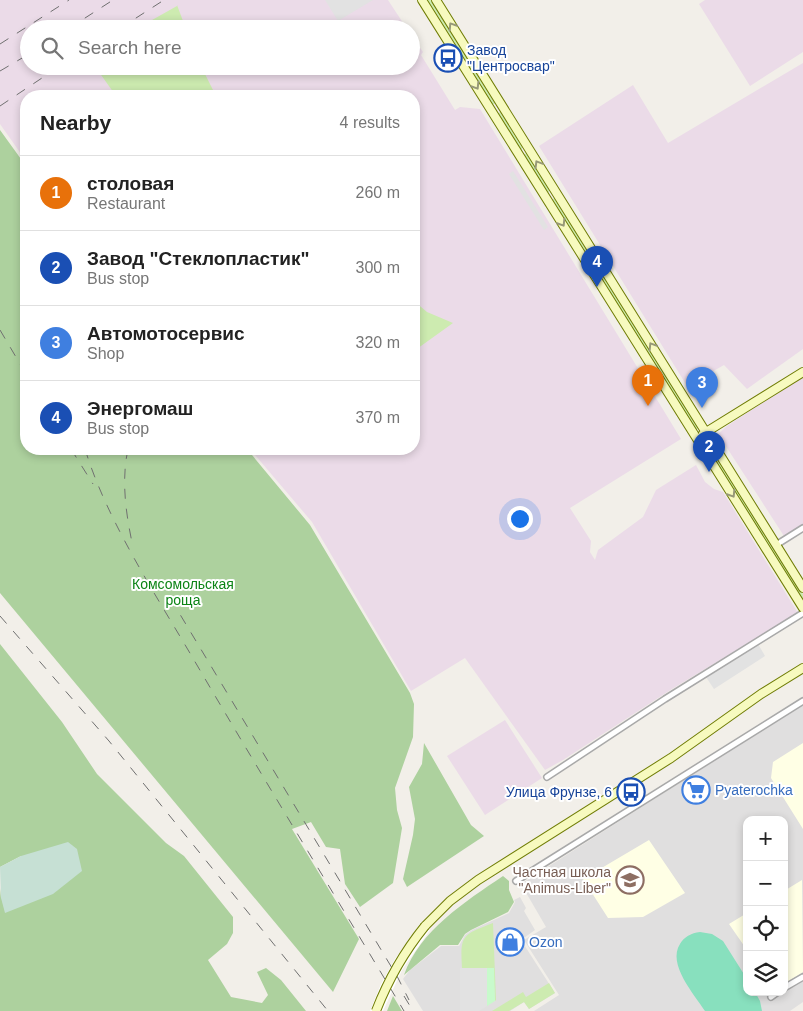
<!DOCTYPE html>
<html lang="en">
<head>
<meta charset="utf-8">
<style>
  :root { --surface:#fff; --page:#f2f2f2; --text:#222; --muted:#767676; --line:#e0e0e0; --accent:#d40000 }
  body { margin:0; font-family:Helvetica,sans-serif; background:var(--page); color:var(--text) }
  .controls { position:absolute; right:15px; bottom:15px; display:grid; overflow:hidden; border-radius:10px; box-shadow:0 2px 8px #0003 }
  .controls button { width:45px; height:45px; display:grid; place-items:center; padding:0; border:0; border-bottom:1px solid var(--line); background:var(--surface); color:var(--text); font:25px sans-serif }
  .you { position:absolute; left:519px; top:518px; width:18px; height:18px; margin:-12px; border:4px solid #fff; border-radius:50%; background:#1a73e8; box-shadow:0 0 0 8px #1a73e833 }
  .badge { display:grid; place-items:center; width:32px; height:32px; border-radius:50%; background:var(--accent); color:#fff; font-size:16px; font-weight:700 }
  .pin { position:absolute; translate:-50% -41px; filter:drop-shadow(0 1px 2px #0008) }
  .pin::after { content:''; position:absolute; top:26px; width:18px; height:15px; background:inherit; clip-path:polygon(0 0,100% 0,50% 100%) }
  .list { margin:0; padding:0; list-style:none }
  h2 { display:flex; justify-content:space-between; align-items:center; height:65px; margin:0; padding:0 20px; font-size:21px }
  h2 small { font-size:16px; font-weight:400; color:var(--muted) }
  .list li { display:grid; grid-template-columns:32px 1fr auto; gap:15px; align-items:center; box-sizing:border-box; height:75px; padding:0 20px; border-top:1px solid var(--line) }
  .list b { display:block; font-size:19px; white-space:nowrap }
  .list p { margin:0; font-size:16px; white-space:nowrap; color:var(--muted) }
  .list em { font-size:16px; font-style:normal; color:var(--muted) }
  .icon { flex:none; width:28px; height:28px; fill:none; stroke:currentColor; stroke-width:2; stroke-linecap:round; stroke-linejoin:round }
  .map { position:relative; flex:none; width:803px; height:1011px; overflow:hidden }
  .search { position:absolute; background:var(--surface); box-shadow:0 2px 8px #0003; left:20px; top:20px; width:400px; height:55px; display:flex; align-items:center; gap:12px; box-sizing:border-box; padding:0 18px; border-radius:28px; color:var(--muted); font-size:19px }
  .panel { position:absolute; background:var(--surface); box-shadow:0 2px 8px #0003; left:20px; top:90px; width:400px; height:365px; border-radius:20px }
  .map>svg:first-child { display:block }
  .residential { fill:#e0dfdf; fill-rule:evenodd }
  .industrial { fill:#ebdbe8 }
  .education { fill:#ffffe5 }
  .grass { fill:#cdebb0 }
  .forest { fill:#add19e }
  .wetland { fill:#c6e0d4 }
  .park { fill:#c8facc }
  .pitch { fill:#88e0be }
  .parking { fill:#e2e2e2 }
  .pier { fill:#fff }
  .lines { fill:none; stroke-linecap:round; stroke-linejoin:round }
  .street-casing { stroke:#a9a9a9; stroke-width:8 }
  .secondary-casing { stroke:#707d05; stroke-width:10 }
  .street { stroke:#fff; stroke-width:5 }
  .secondary { stroke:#f7fabf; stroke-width:8 }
  .rail { stroke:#707070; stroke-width:1; stroke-dasharray:10 10; stroke-linecap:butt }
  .secondary-bridge-casing { stroke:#707d05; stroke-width:10; stroke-linecap:butt }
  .secondary-bridge { stroke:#f7fabf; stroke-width:8 }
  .oneway { stroke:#979978 }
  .labels { text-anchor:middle; stroke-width:4; stroke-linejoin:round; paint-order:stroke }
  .transit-label { font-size:14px; fill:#164399; stroke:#fff; text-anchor:start }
  .park-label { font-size:14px; fill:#0c8416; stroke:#fff }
  .shop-label { font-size:14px; fill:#366cbe; stroke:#fff; text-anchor:start }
  .education-label { font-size:14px; fill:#785e54; stroke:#fff; text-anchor:end }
</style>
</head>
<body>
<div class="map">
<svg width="803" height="1011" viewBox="0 0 803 1011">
  <rect width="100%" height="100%" fill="#f2efe9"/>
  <path class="residential" d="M803,704V1002L790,1011H534L559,995L524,940L546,927L521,884ZM747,820H784V992H747Z
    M520,897L526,908L524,911L535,930L521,940L555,993L529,1009L524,1002L510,1011H423L403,979L410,970L441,946H459L465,935L472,930L509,913L515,902L514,900Z"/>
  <path class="industrial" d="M0,0H388L407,29H29V66H411V35L423,52L421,55L455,110L460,107L480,109L681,439L570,508L591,541L590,552L595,560L598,550L643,517L656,490L696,465L705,482L714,489L723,492L798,613L672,689L563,760L545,770L465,658L411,691L312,522L250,449H414V96H26V161L0,124Z
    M705,0H803V52L750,86L699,4Z
    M803,63V349L747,389L724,365L687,386L539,146L633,85L668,143Z
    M803,376V525L784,536L718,434L727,426Z
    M505,720L542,778L485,815L447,756Z"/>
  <path class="education" d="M803,743V829L771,778L773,762Z
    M649,840L685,893L643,917L608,918L583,879Z
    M802,880L803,972L784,984V891Z
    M747,913V950L729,924Z"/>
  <path class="grass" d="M426,0H431L495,104H492Z
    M177,5L186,29H136L177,6Z
    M89,66H201L216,96H116L99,72Z
    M500,112L523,147L521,150L498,114Z
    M526,153L550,190L548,193L524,156Z
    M554,198L591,256L590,259L552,201Z
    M596,265L695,422L698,428L696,430H694L593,267Z
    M414,301L427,312L453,323L414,351Z
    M713,452L803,594V602L711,455Z
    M493,923L496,1000L495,1001L493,968H462C460,935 462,935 493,923Z
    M549,983L555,993L529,1009L524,1002L509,1011H492L523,992L526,997Z"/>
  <path class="forest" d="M0,130L26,166V449H247L310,525L410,693L414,704L413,737L395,788L397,810L402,828L393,883L360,907L345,884L340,849L326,847L311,822L292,829L359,939L333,992L0,593Z
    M0,644L62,722L97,774L166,843L184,856L233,917V933L227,944L208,960L231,997L262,1003L268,995L257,972L266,968L281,980L306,1011H0V888L1,898L21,856L0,867Z
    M424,743L471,825L484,836L407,887L403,879L413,835L415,819L409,787L422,764Z
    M503,876L509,881V890L514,902L508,912L471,930L465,934L458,945H440L404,975C420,930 465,902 503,876Z
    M393,996L402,1011H387Z"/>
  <path class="wetland" d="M68,842L77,849L82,871L53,894L5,913L1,898L0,867L21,856Z"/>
  <path class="park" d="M487,968H494L495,1001L487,1006Z"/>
  <path class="pitch" d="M700,932L712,934L723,941L747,979V992H755L760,1001L762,1011H705C694,994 667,964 680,944C684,937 691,933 700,932Z"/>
  <path class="parking" d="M325,0H373L338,21Z
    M513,171L548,227L544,230L509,174Z
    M758,644L765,656L714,689L706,677Z
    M460,968H487V1006L479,1011H460Z"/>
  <path class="pier" d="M421,922L430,930L402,970L383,1011H370L381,984L395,959Z"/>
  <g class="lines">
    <g class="street-casing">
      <path id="street" d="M776,545L803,528
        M547,777L665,699L803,613
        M516,881L803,701
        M784,988L803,977
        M771,997L778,992"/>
    </g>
    <g class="secondary-casing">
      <path id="secondary" d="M422,0L803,608
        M436,0L803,588
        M703,434L803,372
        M425,926L450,901L478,880L671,758L761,694L803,668"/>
    </g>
    <use href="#street" class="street"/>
    <use href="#secondary" class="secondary"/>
    <path class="rail" d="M68,29L113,0
      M119,29L164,0
      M0,44L69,0
      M0,71L29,54
      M0,106L60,66
      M0,330L26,374
      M71,449L93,484
      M85,449C107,521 156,595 194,660C263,778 334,894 404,1011
      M128,449C121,481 126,515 133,547
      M160,581L398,978L409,1000
      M0,616L109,741L328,1011
      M404,996L413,1011"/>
    <g class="secondary-bridge-casing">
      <path id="secondary-bridge" d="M376,1011C388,980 404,952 425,926"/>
    </g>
    <use href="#secondary-bridge" class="secondary-bridge"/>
  </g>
  <defs><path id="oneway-chevron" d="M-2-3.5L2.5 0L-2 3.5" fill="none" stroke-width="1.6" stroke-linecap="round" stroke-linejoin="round" transform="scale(1.25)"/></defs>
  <g class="oneway">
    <use href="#oneway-chevron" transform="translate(452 26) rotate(-123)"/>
    <use href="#oneway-chevron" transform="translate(476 86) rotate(58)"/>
    <use href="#oneway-chevron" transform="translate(538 164) rotate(-121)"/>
    <use href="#oneway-chevron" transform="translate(562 223) rotate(58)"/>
    <use href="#oneway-chevron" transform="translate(652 346) rotate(-122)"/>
    <use href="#oneway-chevron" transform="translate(732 494) rotate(58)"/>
  </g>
  <defs>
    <g id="bus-ring" transform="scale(1.4375)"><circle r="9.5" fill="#fff" stroke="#1a4fb4" stroke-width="1.5"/><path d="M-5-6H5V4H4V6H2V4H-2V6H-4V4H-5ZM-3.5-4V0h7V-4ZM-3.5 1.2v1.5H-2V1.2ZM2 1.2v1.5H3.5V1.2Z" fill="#1a4fb4"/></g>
    <g id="supermarket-ring" transform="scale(1.4375)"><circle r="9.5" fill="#fff" stroke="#3f7fe0" stroke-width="1.5"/><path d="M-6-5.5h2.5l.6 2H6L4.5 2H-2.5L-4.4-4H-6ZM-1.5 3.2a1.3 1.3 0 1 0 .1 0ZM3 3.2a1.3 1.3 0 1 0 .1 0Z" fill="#3f7fe0"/></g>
    <g id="school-ring" transform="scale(1.4375)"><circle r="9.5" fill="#fff" stroke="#8d6e63" stroke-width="1.5"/><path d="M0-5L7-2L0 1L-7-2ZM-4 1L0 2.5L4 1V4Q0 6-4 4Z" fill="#8d6e63"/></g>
    <g id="shop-ring" transform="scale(1.4375)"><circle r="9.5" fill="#fff" stroke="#3f7fe0" stroke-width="1.5"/><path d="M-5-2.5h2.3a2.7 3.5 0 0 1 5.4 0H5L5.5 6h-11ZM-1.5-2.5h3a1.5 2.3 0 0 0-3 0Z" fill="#3f7fe0"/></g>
  </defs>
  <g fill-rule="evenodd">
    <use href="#bus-ring" x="448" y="58"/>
    <use href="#supermarket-ring" x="696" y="790"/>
    <use href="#bus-ring" x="631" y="792"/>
    <use href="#school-ring" x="630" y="880"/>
    <use href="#shop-ring" x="510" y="942"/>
  </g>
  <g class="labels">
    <g class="transit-label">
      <text x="467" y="55">Завод<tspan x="467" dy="16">"Центросвар"</tspan></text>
      <text x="612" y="797" text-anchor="end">Улица Фрунзе, 6</text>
    </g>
    <g class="park-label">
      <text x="183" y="589">Комсомольская<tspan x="183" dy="16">роща</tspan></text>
    </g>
    <g class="shop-label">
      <text x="715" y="795">Pyaterochka</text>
      <text x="529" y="947">Ozon</text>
    </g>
    <g class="education-label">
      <text x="611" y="877">Частная школа<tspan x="611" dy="16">"Animus-Liber"</tspan></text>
    </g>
  </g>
</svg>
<div class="controls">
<button>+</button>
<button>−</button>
<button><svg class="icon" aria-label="locate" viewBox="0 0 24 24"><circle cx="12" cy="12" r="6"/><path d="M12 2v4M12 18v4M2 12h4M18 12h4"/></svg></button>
<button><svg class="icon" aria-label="layers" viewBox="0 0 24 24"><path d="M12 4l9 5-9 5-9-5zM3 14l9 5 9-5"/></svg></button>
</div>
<div class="you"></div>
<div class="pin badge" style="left:648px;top:406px;background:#e8710a">1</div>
<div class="pin badge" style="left:709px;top:472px;background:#1a4fb4">2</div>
<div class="pin badge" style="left:702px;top:408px;background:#3f7fe0">3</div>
<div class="pin badge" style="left:597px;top:287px;background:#1a4fb4">4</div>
<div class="search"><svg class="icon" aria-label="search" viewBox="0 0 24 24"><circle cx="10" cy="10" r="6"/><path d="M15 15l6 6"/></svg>Search here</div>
<section class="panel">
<h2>Nearby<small>4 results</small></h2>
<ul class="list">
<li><span class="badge" style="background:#e8710a">1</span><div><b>столовая</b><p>Restaurant</p></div><em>260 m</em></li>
<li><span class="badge" style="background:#1a4fb4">2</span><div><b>Завод &quot;Стеклопластик&quot;</b><p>Bus stop</p></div><em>300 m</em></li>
<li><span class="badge" style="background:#3f7fe0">3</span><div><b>Автомотосервис</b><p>Shop</p></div><em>320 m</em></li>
<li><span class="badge" style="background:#1a4fb4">4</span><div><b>Энергомаш</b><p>Bus stop</p></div><em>370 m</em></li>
</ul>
</section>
</div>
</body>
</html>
